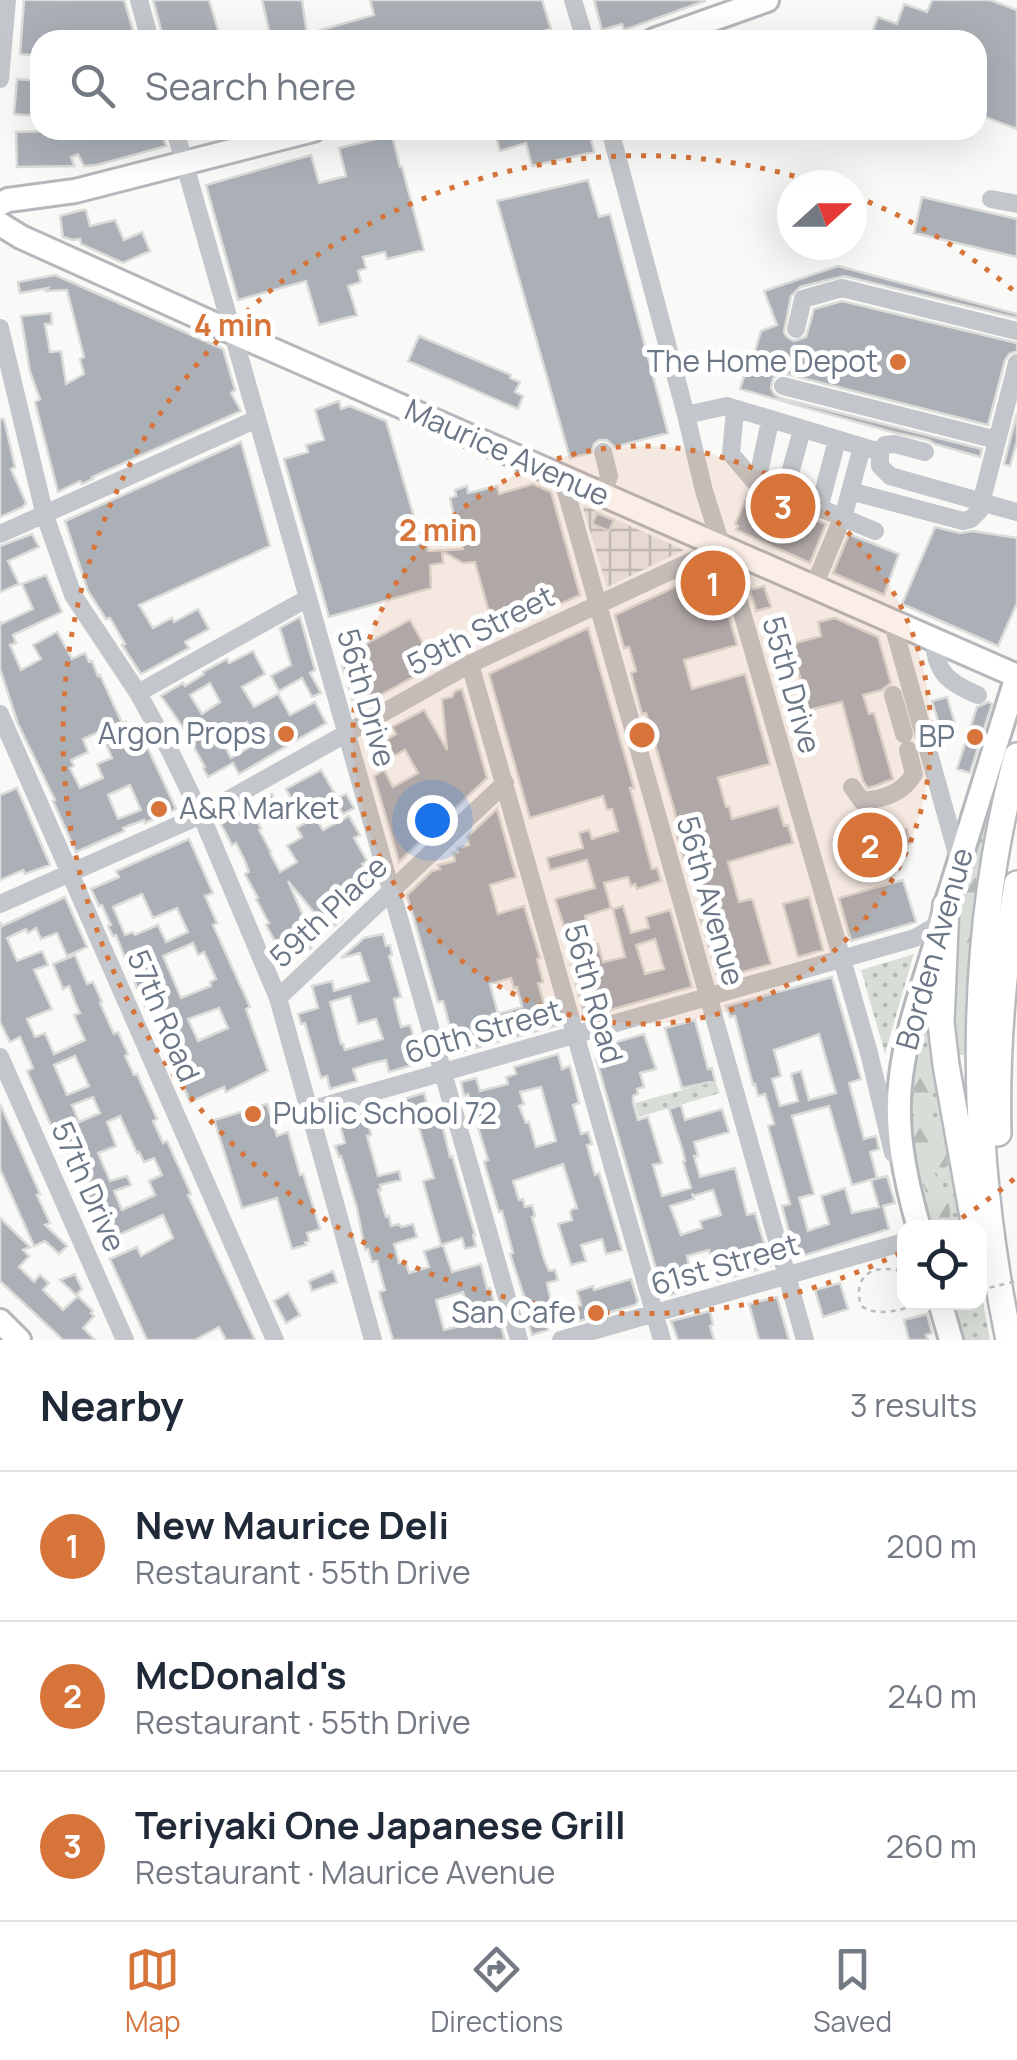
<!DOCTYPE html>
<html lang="en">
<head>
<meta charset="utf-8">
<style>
  :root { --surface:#fff; --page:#f6f6f7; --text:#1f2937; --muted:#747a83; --line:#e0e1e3; --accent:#d6743a }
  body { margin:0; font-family:Manrope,sans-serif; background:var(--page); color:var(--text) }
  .controls { position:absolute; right:30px; bottom:30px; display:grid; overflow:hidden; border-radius:20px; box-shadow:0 10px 40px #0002 }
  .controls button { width:90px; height:90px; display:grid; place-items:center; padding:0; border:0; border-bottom:2px solid var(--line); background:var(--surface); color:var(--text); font:50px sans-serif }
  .compass { position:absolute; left:777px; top:170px; width:90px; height:90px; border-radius:50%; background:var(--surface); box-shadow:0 10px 40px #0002; rotate:69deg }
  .you { position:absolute; left:432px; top:820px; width:35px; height:35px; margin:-25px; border:8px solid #fff; border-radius:50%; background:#1a73e8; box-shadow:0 0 0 15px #1a73e833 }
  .badge { display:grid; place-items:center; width:65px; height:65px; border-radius:50%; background:var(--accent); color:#fff; font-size:32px; font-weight:700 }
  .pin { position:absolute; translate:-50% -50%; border:5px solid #fff; box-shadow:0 2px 10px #0006 }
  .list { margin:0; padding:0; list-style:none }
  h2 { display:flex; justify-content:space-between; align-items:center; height:130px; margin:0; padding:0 40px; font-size:42px }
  h2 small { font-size:32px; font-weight:400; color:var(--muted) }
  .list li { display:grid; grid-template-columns:65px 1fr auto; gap:30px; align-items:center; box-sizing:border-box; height:150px; padding:0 40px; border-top:2px solid var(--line) }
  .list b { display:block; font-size:38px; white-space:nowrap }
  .list p { margin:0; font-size:32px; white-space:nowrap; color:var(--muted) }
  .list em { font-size:32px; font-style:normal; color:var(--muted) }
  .icon { flex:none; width:55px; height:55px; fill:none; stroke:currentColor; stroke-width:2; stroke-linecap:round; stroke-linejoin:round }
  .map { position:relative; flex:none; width:1017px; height:1340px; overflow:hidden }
  .search { position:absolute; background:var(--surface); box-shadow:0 10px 40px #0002; left:30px; right:30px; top:30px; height:110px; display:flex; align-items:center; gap:25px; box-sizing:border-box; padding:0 35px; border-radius:30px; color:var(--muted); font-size:38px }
  .sheet { height:580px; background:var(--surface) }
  nav { display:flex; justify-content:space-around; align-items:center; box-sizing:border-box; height:140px; border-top:2px solid var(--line); background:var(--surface); font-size:28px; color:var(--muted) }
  nav a { display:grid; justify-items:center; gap:5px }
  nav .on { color:var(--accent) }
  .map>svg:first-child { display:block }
  .industrial { fill:url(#industrial-grid) }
  .green { fill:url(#green-dots) }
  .forest { fill:url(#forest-firs) }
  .building { fill:#abb0b7; stroke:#dbdbd9; stroke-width:2.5; fill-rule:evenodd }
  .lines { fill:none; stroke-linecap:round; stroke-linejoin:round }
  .major-casing { stroke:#b4b8bd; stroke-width:28 }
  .highway-casing { stroke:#b6b9bd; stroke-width:30 }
  .path { stroke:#bbbdc0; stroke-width:2.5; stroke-dasharray:5 5; stroke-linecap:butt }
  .minor { stroke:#c3c6ca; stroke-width:18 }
  .major { stroke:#fff; stroke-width:22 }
  .highway { stroke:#fff; stroke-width:25 }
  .path-bridge { stroke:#bbbdc0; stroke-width:2.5; stroke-dasharray:5 5; stroke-linecap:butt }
  .ring { fill:none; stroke:#d6743a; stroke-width:5; stroke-dasharray:5 10 }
  .poi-dot { fill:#d6743a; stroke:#fff; stroke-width:4 }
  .labels { text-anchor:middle; stroke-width:10; stroke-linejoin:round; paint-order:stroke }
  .poi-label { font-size:30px; fill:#6b7686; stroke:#fff; text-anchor:end }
  .street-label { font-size:30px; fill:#6b7686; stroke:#fff }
  .centre { fill:#d6743a; stroke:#fff; stroke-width:5 }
  .ring-label { font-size:30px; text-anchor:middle; font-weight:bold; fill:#d6743a; stroke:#fff; stroke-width:10; stroke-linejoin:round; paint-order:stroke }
</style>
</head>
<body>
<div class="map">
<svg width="1017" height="1340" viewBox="0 0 1017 1340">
  <defs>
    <pattern id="industrial-grid" width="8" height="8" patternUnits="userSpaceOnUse" patternTransform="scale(2.5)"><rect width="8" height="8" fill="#e7e8e8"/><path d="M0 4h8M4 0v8" fill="none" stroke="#bfc1c2"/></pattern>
    <pattern id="green-dots" width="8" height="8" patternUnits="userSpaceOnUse" patternTransform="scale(2.5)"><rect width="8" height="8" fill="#d8ded7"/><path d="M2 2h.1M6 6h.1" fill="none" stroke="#b3b9b4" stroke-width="1.8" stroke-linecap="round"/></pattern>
    <pattern id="forest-firs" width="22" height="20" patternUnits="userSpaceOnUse" patternTransform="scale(2.5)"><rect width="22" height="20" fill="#d8ded7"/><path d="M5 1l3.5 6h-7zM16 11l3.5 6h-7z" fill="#b3b9b4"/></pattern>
  </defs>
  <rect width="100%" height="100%" fill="#f9f9f7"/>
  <path class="industrial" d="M585,506L684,550L607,587L583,508Z"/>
  <path class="green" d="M914,954V953L885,1054L861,970Z
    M931,997L969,1227H931L912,1166L907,1127L913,1052Z
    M715,1081L720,1093L639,1117L635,1103Z
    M980,1286L990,1340H964L953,1303L980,1302Z"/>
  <path class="forest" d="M984,826L987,827L980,879L967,1051L964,1055H959L955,1049L952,1025L951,965L963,894L980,830Z
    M919,1057H927L932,1065L929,1107L935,1131L946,1145L948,1165L942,1170L934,1172C945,1194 953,1201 949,1227H934L914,1144V1070Z"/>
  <path class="building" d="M24,0H124L136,40H40V56L20,54Z
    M153,0H209L221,40H164Z
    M262,0H302L307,34L374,15L370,0H542L551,29L513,40H277L276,38L271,39Z
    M594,0H705V1L624,30L622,24L602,30Z
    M932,0H990L1017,10V129L977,114V40H869L878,17L897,24L904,4L927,12Z
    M17,79L40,81L36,116L14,114Z
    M88,130H161L166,146L97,165L84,166L78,154L71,157L74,166L17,167L16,132Z
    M494,130H589L594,152L532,166L526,143L500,151Z
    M392,135L400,167H402L424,250L387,259L385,252L363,257L366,268L358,271L361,282L348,286L357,315L319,325L306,281L238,300L206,185L311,155L319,183L346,176L339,148Z
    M588,180L599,217L610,214L668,433L614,447L607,440H599L594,444L591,453L570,458L497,201Z
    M922,197L1017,219V257L914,233Z
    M82,210H86L90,226L115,220L124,240L142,232L150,251L123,263L81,244L80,239L73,240L63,237L60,216Z
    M838,266L1017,314V318L844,276L800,287L791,296L784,332L787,337L794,341L806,337L814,309L842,301L1017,343V351L1009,354L1005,360L988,425L786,374H779L773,378L771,388L774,394L780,398L982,449L980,457L935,444L928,440L892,432L740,389L747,367L750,368L761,331L777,325L764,291Z
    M55,275L223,349L235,390L231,393L241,411L92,477L93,479L82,484L80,481L58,492L35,402L40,399L30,372L21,316L51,313L52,324H45L50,352L61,351L66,384L84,374L80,359L84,357L67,290L46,291L48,288L20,293L18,282Z
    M419,336L511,375L510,378L520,382L515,392L523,396L518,409L408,361Z
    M339,401L341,409L350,406L386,421L419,534L426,532L428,551L463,549L452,508L450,498L456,496L455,490L467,486L468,493L497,486L499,494L533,484L551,492L580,595L495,634L475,562L463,563L442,551L443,563L430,565L431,588L329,617L284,459L308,452L306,445L324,440L315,410Z
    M1017,413V441L1010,466L1004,464Z
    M0,419H4L15,467L11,469L26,503L23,507L0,517Z
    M241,442L270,546L139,605L153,628L172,618L174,622L198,609L209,629L185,642L189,648L141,674L122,645L125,644L110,618L106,619L88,591L65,521Z
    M749,493L826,524L810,563L736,530L738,526L735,524Z
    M597,513L614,520L609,531L592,524Z
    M935,527L960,533L973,531L1017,538V603L998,646L902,604Z
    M32,534L39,547L8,561L19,584L0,592V546Z
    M849,534L899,554L884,595L833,573Z
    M715,568L737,645L684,660L692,689L745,674L770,764L718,778L726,807L729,806L732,819L778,806L784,826L788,825L793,843L728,862L739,902L751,899L753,901L771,964L718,979L700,916L703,915L699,902L707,899L699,870L688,873L677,836H680L674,809L646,713L642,714L631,673L636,671L629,647L624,648L615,615Z
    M46,575L62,612L13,635L16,643L10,645L21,670L41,659L33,645L57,632L72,659L85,653L89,662L92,661L98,676L100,675L122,723L126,722L131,735L135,733L140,746L145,744L149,751L176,809L145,823L144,820L123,828L124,831L76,852L53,801L55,800L18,724L0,669V621L1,624L33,609L22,584ZM101,731L112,758L97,764L103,778L80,788L70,768L74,766L71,760L88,752L83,739ZM130,785L141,810L118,819L108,795Z
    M764,586L771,607L756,611L750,590Z
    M300,617L315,670L310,673L321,693L312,697L302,678L279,691L271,676L291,665L280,628Z
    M835,618L878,637L891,683L882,690L863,695L869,714L874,713L893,779L875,786L868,788L863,781L842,702L809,710L791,644L821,636L818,622Z
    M410,620L435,665L355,709L340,658Z
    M588,628L634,788H630L652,869L657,868L661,881L637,889L635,884L631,886L628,877L604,883L611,908L585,916L588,926L583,927L588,945L598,944L603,962L625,957L613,909L623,906L631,933L649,928L646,917L670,910L692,987L585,1017L571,965L576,963L555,899L595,888L587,860L550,870L547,858L583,848L579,833L589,830L592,839L618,831L612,809L607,810L603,796L530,818L489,674ZM655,939L664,969L645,974L636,945Z
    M788,632L791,643L769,649L766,638Z
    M253,651L265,674L242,687L254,707L278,694L290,715L315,702L326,723L239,774L233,763L208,777L203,768L205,767L184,729L161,696L183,683L185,686L204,674L203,672L227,659L229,663ZM210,683L220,702L202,714L190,695ZM247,722L258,742L231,758L221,739Z
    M462,689L487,778L399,862L374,776L384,770L393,787L418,773L405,750L392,757L384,741L396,734L392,727L424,710L447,750L442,699L452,697L455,691Z
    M947,697L956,727L941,731L932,701Z
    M988,702L992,704L970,773L957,769L977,707Z
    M321,770L337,797L312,811L323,830L349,816L360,835L354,838L367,861L362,864L374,887L336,910L342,920L329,930L288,881L311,934L306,936L311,948L282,961L276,959L271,946L276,943L266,925L269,923L256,899L258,898L245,874L249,872L245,861L236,843L232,845L221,824L272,794L277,804L255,816L261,829L259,830L271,852L270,853L280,872L297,862L287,846L302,837L297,828L305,823L286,789Z
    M17,788L50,865L25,874L23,870L0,880V795Z
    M346,794L354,808L343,814L335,800Z
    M497,809L516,877L490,885L498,914L524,906L540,958L537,959L543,982L538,983L547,1014L555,1012L558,1025L454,1054L446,1028L450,1027L443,1001L438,1002L407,895L432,871L440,869L438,865L455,861L453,853L458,852L457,848L469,845L467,837ZM511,978L514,988L517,987L522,1007L498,1014L490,984Z
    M907,829L910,844L865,858L860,842Z
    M189,839L213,893L205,896L217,923L213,925L250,1007L246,1009L268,1071L226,1092L224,1087L190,1102L149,1008L146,1009L142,1000L116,935L113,936L108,926L111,925L102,905L99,906L91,889L119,877L116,871ZM142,894L153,918L177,908L188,932L166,942L158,925L135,935L133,932L125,935L113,907ZM193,943L198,955L204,952L216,979L210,982L211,986L181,998L163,956ZM219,1008L228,1028L198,1041L188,1019Z
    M903,880L916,922L851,941L839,898Z
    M65,897L87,947L67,956L57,933L41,939L36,928L28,933L26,929L7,938L17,961L42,951L48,965L34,970L52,1009L27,1019L35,1037L45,1033L54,1054L85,1040L74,1015L80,1013L75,1002L69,986L63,989L53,964L75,955L87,984L93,982L102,1002L100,1003L114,1034L118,1032L128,1054L125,1056L134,1075L137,1074L157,1119L153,1121L163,1143L167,1141L191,1194L188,1195L255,1340H226L219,1327L195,1340H147L110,1259L137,1247L141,1256L173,1238L163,1215L103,1242L70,1168L73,1166L61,1137L57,1139L27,1071L33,1068L20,1037L10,1042L0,1022V922L2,926ZM75,1056L89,1086L67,1095L54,1065ZM93,1097L100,1113L79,1122L72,1105ZM120,1116L137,1153L139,1152L144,1162L154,1158L162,1175L149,1181L155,1195L122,1210L114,1191L131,1185L127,1176L110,1181L98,1153L116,1146L107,1122Z
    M809,897L823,950L798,957L783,904Z
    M383,934L386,946L390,945L392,955L389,956L401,997L394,999L401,1027L410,1025L418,1050L412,1051L416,1064L389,1072L386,1060L369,1064L353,1069L357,1081L330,1089L327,1076L321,1078L305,1023L301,1024L298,1014L318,1008L312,986L332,981L334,991L369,981L360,953L341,958L364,938ZM350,996L358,1024L376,1019L383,1039L345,1050L343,1044H341L330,1002Z
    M832,977L861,1079L849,1083L864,1139L876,1136L879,1149L870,1152L877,1178L852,1185L829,1106L792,1116L814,1194L799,1198L808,1231L829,1224L821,1196L845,1188L852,1213L879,1207L871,1180L887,1176L895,1203L883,1206L889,1229L796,1258L782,1206L790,1204L768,1126L774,1124L765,1094L758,1096L755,1084L753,1085L735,1016L730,1017L726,1006ZM819,1034L836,1093L809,1100L801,1071L791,1074L798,1101L780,1106L772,1079L781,1076L774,1050Z
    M695,1020L708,1069L712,1068L715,1081L682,1088L665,1028Z
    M644,1034L656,1069L640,1073L644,1087L637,1089L638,1094L633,1096V1102L638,1120L648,1117L662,1163L653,1165L662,1196L691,1188L683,1162L685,1161L682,1148L669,1109L681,1105L685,1120L722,1109L729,1132L694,1142L698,1156H694L700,1177L735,1168L747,1215L755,1213L771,1266L718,1281L709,1250L687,1256L693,1288L664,1297L596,1058L605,1055L603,1046ZM713,1190L721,1215L700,1221L702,1228L681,1235L670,1206L694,1199L692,1193L693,1196Z
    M558,1054L562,1069L570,1066L579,1103L573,1105L581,1134L588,1132L592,1144L587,1145L595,1175L599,1173L622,1250L606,1254L602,1239L581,1245L586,1261L571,1265L558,1224L572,1220L570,1212L572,1209L577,1208L563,1164L513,1181L519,1200L523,1199L525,1207L532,1205L535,1216L532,1217L544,1259L549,1271L555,1270L558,1280L547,1283L555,1321L546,1323L548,1330L532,1335L524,1308L522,1297L524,1296L510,1254L513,1253L502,1211L499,1212L484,1162L488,1160L468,1094L464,1096L461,1082L476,1078L480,1091L508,1084L506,1077L516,1074L514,1067ZM541,1087L556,1141L536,1147L529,1122L526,1123L519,1106L524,1104L520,1092Z
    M424,1093L431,1119L440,1116L450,1157L452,1156L475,1235H473L476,1246L465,1249L462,1238L441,1245L423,1181L434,1178L417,1121L404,1125L397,1101Z
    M0,1104L40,1194L37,1195L50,1223L45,1225L67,1246L59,1254L45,1241L34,1246L0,1169Z
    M267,1104L277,1136L288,1132L300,1175L303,1174L320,1229L307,1233L309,1241L305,1242L306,1245L292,1249L277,1198L242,1208L214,1120Z
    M365,1110L371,1135L367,1136L378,1176L399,1171L401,1180L380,1185L381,1190H378L386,1217L389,1216L391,1226L399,1224L401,1227L413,1224L417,1237L394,1244L399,1263L406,1262L409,1273L429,1267L424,1251L443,1245L452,1272L481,1264L487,1289L490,1288L505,1340H393L379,1292L385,1290L377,1261L372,1262L368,1249L365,1250L357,1208L341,1156L339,1157L335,1146L345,1143L338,1118ZM463,1292L472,1323L444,1330L436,1300Z
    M0,1218L30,1247L23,1250L29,1256L19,1267L34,1282L40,1275L49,1283L43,1290L63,1310L78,1296L93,1311L91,1313L94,1316L83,1328L95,1340H63L0,1281Z
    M333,1271L337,1282L312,1291L309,1281Z
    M75,1274L82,1289L76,1295L60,1280Z
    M631,1279L638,1301L635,1305L576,1322L572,1308L581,1305L577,1291L593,1286L594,1290Z
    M840,1283L848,1309L823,1317L815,1290Z
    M288,1293L300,1315L286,1323L274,1301Z
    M777,1297L789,1340H759L749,1304Z
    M710,1311L713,1325L710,1326L714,1340H678L671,1321Z
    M927,1314L932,1333L926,1335L928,1340H909L904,1320Z"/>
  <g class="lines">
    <g class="major-casing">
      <path id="major" d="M654,40L767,0
        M0,204L8,200L75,191L313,130
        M0,224L21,237L234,333L1017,676
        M919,1228C905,1179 894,1126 901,1076C908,1018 933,962 946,905L1017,676
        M940,1302L951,1340
        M0,1321L19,1340"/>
    </g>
    <g class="highway-casing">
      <path id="highway" d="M946,905L941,1023L946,1065L974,1222
        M998,1133C996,1050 1003,966 1017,884
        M1009,1340C970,1150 966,945 1017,756"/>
    </g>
    <path class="path" d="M904,1282L897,1270C870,1265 853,1277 861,1306C880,1318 900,1309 922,1304"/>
    <path class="minor" d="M139,0L150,40
      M573,0L585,40
      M0,79L7,0
      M175,130L519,1340
      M610,130L686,415L704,491L735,588L869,1053L893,1153
      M991,199L1017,204
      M0,328L45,516L73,595L138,693L171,753L201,815L278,998L373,1340
      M796,329L803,299L842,288L1017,331
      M783,386L997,440
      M735,409L731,454L754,481L875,531
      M686,415L727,406L880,452V466L890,476L975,500
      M880,452L885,445L895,444L925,452
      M562,477L805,1340
      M757,482L770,421
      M850,491L963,521L971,519L979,511L1017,363
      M603,494L609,476L603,452
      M784,495L802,430
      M988,504L1017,512
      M819,509L837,440
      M0,534L257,419
      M814,586L844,514L862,447
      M892,621L959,861
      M934,639C935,673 949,683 978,695
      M470,664L662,1340
      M138,693L308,598
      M893,695L904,734
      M0,714L275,1340
      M852,787L862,801C884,799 903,793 914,774L908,750
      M0,904L201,815L470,664L722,547
      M278,998L505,783
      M0,1057L125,1340
      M310,1110L915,938L934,927L940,915
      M561,1340L904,1242"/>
    <use href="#major" class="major"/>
    <use href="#highway" class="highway"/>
    <path class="path-bridge" d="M980,1290L1017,1281"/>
  </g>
  <circle cx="642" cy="735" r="289" fill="#d6743a" fill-opacity=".12"/>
  <g class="ring">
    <circle cx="642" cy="735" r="289"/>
    <path d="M1014 1179A579 579 0 0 1 949 1226M900 1253A579 579 0 1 1 821 184M854 196A579 579 0 0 1 1014 291"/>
  </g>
  <g class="poi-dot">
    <circle cx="898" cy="362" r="10"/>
    <circle cx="286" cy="734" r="10"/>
    <circle cx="975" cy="737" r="10"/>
    <circle cx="159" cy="809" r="10"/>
    <circle cx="253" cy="1114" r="10"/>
    <circle cx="596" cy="1313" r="10"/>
  </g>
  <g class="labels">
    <g class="poi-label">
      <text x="878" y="372">The Home Depot</text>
      <text x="266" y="744">Argon Props</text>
      <text x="955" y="747">BP</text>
      <text x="179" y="819" text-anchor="start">A&amp;R Market</text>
      <text x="273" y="1124" text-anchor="start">Public School 72</text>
      <text x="576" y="1323">San Cafe</text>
    </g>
    <g class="street-label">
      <text transform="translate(507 453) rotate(24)" y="10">Maurice Avenue</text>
      <text transform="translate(481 631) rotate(-27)" y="10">59th Street</text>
      <text transform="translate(791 685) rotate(74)" y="10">55th Drive</text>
      <text transform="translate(366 698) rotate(74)" y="10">56th Drive</text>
      <text transform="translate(710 901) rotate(74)" y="10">56th Avenue</text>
      <text transform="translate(329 912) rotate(-43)" y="10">59th Place</text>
      <text transform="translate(935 949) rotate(-74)" y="10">Borden Avenue</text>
      <text transform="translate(593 994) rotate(74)" y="10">56th Road</text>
      <text transform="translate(163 1016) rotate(67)" y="10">57th Road</text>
      <text transform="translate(483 1032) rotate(-16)" y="10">60th Street</text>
      <text transform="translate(88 1187) rotate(66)" y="10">57th Drive</text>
      <text transform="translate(725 1265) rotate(-16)" y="10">61st Street</text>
    </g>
  </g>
  <circle cx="642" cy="735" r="15" class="centre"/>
  <g class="ring-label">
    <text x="233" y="336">4 min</text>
    <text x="438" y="541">2 min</text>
  </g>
</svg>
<div class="controls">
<button><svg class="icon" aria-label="locate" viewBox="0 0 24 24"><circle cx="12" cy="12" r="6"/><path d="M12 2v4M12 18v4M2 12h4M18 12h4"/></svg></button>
</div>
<svg class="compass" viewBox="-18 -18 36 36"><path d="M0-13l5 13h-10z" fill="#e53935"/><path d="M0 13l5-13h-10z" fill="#747a83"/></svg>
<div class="you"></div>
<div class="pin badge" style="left:713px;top:583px">1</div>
<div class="pin badge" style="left:870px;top:845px">2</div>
<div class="pin badge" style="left:783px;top:506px">3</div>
<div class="search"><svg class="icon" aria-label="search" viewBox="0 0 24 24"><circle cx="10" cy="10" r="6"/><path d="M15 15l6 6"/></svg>Search here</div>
</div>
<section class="sheet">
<h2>Nearby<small>3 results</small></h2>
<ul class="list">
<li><span class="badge">1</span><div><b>New Maurice Deli</b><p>Restaurant · 55th Drive</p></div><em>200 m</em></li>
<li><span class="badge">2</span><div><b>McDonald's</b><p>Restaurant · 55th Drive</p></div><em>240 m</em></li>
<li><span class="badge">3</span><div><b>Teriyaki One Japanese Grill</b><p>Restaurant · Maurice Avenue</p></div><em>260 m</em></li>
</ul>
</section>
<nav>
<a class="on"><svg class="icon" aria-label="map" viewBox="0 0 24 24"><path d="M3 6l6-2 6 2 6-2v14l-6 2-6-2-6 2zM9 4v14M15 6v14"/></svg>Map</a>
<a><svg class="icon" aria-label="directions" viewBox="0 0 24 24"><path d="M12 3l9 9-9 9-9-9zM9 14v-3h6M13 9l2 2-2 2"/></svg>Directions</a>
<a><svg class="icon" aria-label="saved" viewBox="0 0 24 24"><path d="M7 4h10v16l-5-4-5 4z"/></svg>Saved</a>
</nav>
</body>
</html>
